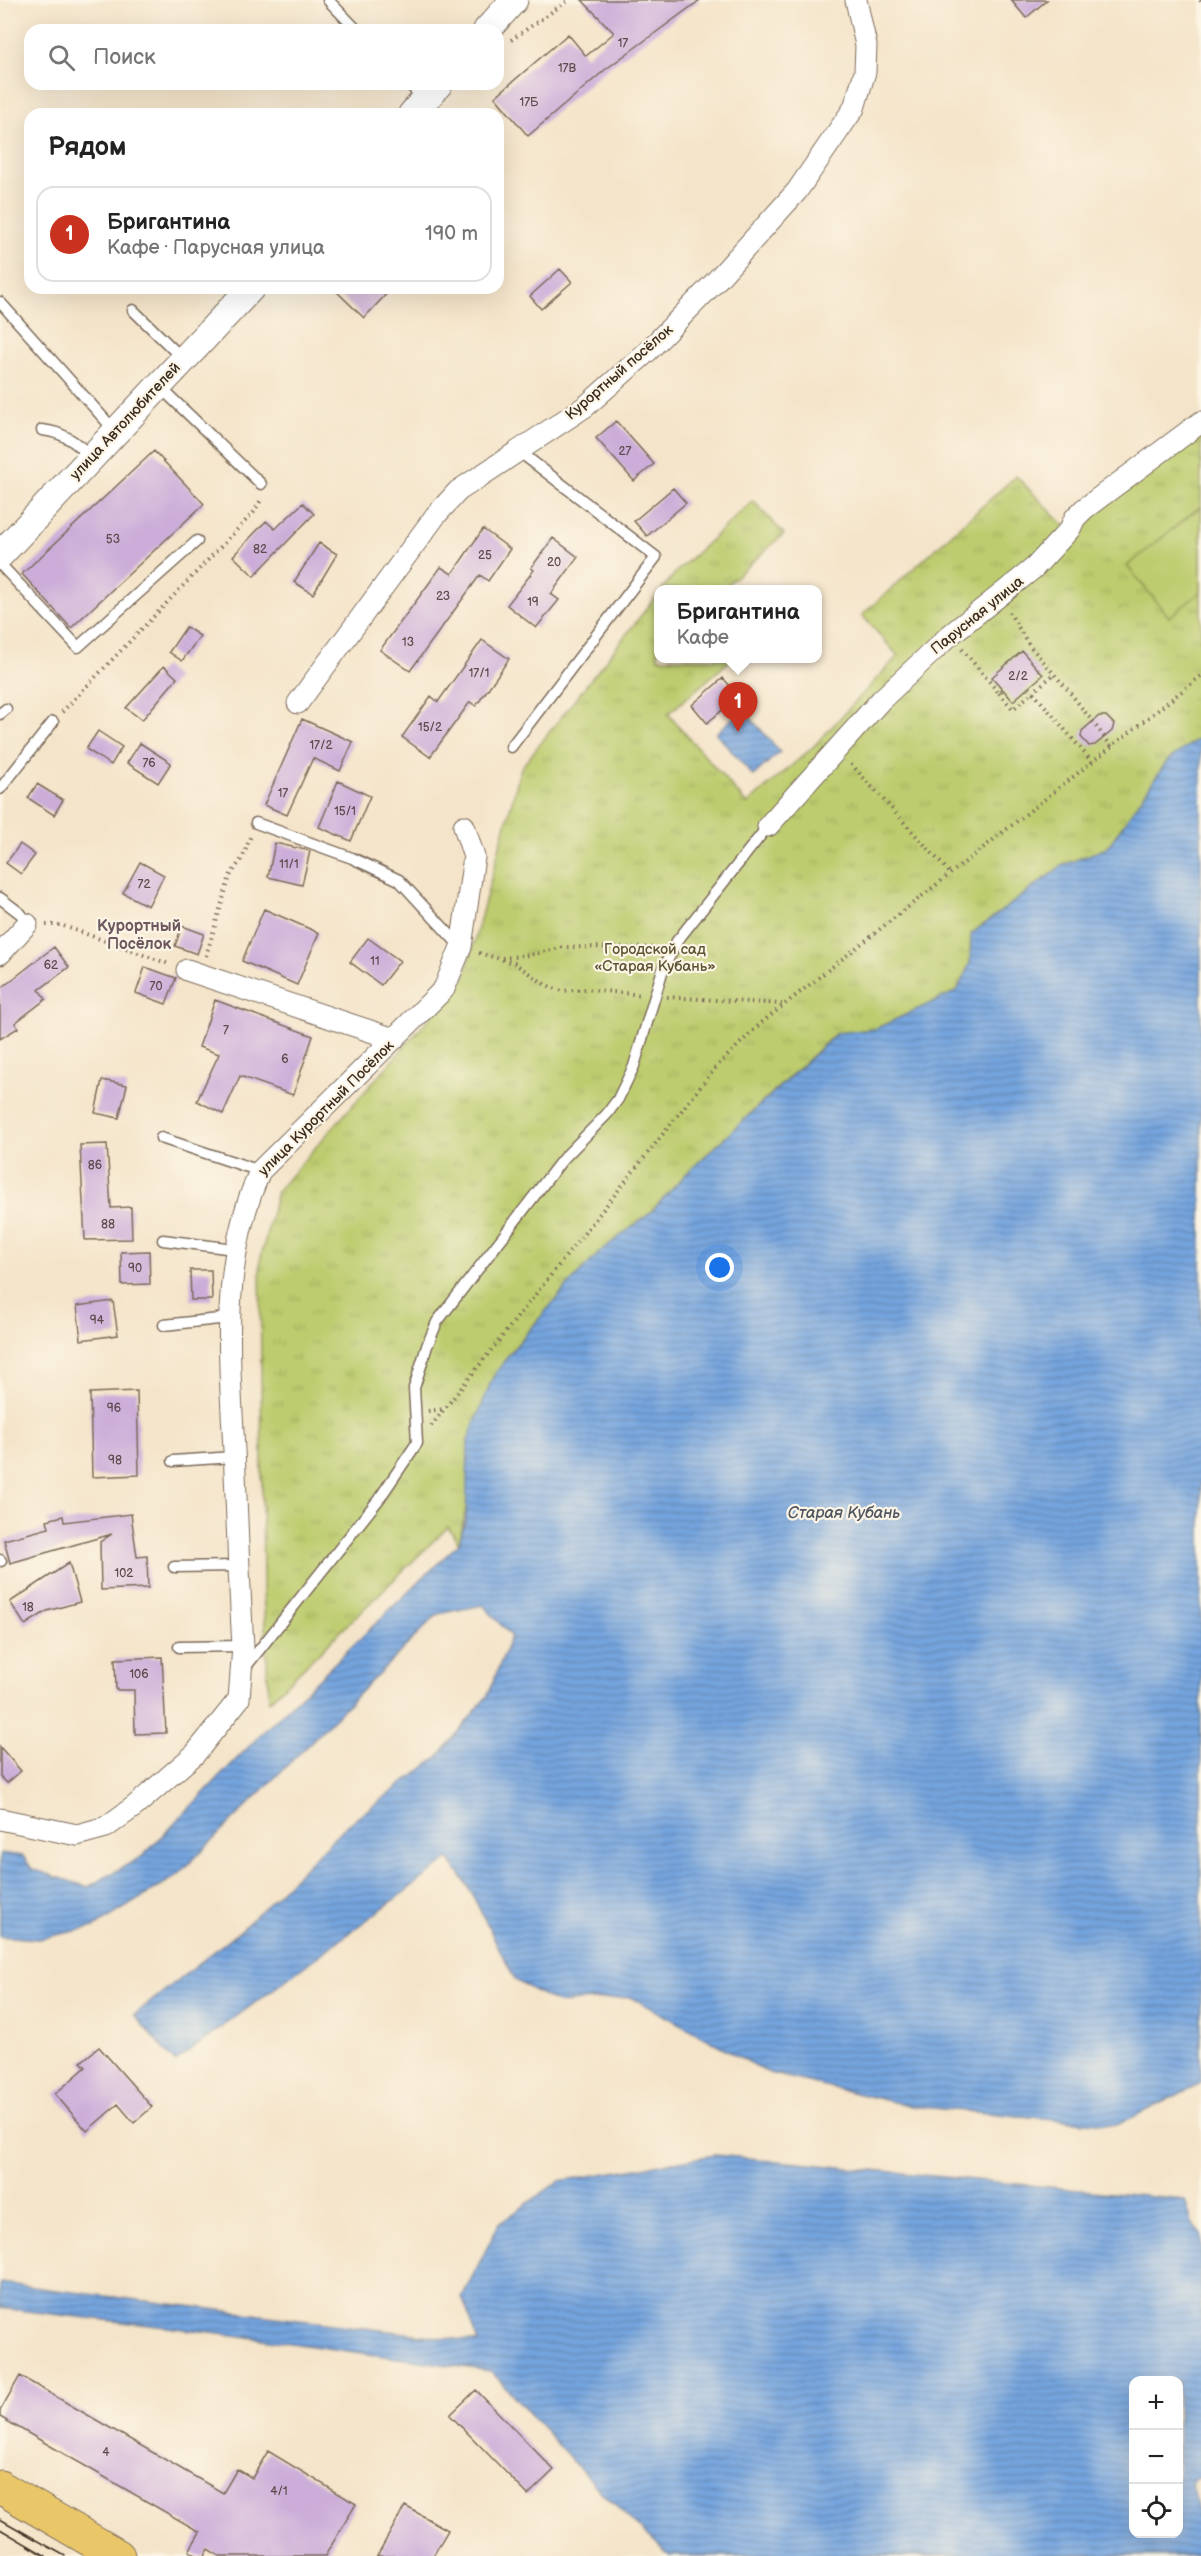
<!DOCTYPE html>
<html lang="ru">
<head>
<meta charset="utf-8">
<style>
  :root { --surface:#fff; --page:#f2f2f2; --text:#222; --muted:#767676; --line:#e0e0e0; --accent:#c8321e }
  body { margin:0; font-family:"Balsamiq Sans",sans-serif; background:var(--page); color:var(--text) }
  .controls { position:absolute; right:18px; bottom:18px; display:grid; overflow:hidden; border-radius:12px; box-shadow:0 6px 24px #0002 }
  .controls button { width:54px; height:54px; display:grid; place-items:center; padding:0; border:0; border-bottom:2px solid var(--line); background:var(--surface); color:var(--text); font:30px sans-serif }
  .you { position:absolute; left:720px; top:1268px; width:21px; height:21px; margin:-15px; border:4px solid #fff; border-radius:50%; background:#1a73e8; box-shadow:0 0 0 9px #1a73e833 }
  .badge { display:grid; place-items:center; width:39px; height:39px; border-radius:50%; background:var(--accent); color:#fff; font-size:20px; font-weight:700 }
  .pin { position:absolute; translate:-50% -50px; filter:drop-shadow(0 2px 3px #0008) }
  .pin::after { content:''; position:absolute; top:32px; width:21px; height:18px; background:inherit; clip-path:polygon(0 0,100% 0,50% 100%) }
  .popup { position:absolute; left:654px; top:585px; width:168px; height:78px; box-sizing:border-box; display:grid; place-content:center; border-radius:12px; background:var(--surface); filter:drop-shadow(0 2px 4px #0005); font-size:20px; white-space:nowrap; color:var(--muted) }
  .popup b { font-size:22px; color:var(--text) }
  .popup::after { content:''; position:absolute; left:50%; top:100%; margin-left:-12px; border:12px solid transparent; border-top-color:var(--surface) }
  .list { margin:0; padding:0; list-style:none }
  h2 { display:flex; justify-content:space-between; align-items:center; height:78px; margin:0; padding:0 24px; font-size:26px }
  h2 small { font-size:20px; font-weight:400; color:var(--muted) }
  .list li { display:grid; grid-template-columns:39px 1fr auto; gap:18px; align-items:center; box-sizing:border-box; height:96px; margin:0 12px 12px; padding:0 12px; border:2px solid var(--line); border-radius:18px }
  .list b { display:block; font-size:22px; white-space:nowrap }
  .list p { margin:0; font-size:20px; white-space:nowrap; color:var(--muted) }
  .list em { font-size:20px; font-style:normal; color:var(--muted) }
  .icon { flex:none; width:33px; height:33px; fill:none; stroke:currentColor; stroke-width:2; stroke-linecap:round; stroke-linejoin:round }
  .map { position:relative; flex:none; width:1201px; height:2556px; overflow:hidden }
  .search { position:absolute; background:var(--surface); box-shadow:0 6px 24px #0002; left:24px; top:24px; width:480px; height:66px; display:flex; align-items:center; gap:15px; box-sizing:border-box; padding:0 21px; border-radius:18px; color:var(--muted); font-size:22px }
  .panel { position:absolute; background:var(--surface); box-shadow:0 6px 24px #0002; left:24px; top:108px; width:480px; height:186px; border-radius:18px }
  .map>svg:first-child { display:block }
  .grass { fill:url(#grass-tufts); stroke:#7c7b46; stroke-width:1.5 }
  .pitch { fill:#bdcc6e; stroke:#7c7b46; stroke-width:1.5 }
  .water { fill:url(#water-rules); stroke:#58677e; stroke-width:1.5; fill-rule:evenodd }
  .building { fill:#ccadd9 }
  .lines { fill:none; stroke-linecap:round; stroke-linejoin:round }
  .service-casing { stroke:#7c6b5a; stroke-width:13 }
  .minor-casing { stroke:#7c6b5a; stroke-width:23 }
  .tertiary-casing { stroke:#7c6b5a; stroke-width:29 }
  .primary-casing { stroke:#7c6b5a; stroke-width:35 }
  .path { stroke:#7c6b5a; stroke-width:4; stroke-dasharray:1.5 4.5; stroke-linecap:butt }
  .service { stroke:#fff; stroke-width:10 }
  .minor { stroke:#fff; stroke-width:21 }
  .tertiary { stroke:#fff; stroke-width:27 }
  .primary { stroke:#e9c769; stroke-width:33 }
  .tram { stroke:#3b2a1e; stroke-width:1.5 }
  .labels { text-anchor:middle; stroke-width:4.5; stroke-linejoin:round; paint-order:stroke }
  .number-label { font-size:12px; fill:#5f4b4d }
  .street-label { font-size:15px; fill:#3b2a1e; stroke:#fcf5e5 }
  .park-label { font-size:15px; fill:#5c5232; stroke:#fcf5e5 }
  .neighbourhood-label { font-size:16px; font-weight:bold; fill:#6e585f; stroke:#fcf5e5 }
  .water-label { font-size:16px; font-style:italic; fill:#4f5561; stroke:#fcf5e5 }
</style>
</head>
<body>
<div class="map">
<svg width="1201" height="2556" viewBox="0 0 1201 2556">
  <defs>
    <pattern id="grass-tufts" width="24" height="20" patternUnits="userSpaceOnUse" patternTransform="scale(1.5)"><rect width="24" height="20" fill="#bdcc6e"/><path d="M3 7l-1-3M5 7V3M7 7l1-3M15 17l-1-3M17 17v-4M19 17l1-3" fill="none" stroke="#a3af5f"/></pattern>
    <pattern id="water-rules" width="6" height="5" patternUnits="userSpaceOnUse" patternTransform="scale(1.5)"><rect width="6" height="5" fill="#75a4de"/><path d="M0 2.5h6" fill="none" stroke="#6186b3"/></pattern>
  </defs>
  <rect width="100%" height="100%" fill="#fcf5e5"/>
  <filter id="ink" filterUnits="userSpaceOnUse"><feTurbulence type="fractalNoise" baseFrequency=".0167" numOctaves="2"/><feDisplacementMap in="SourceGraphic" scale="12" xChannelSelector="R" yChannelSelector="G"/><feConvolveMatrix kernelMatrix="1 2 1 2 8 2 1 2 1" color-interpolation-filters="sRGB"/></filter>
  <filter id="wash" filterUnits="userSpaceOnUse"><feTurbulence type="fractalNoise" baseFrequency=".008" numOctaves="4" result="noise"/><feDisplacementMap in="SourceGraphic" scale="24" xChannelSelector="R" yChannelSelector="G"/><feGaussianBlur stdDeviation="1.35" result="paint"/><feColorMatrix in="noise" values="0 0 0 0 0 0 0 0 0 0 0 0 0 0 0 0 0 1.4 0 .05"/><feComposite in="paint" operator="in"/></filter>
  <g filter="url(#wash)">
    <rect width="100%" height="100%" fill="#f4e4c9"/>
    <path class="grass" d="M1201,434V737L1168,760L1107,848L1063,865L971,934L970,963L957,991L875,1029L836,1033L686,1174L650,1213L602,1250L569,1284L509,1354L492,1379L459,1543L448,1527L269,1701L263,1589L260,1261L277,1191L464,979L521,768L658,594V658L732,659L668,714L747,804L812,748L898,656L862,615L1016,476L1068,529Z
      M753,501L784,534L722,589H662L677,571Z"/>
    <path class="pitch" d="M1201,506V592L1169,617L1127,566Z"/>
    <path class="water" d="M743,709L780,752L753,776L716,733Z
      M1201,737V2083L1117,2125L911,2106L769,2073L631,1997L557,2003L515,1980L468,1886L449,1859L175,2062L134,2015L241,1930L345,1827L438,1757L488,1695L511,1636L483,1605L438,1614L178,1875L94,1927L38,1939L0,1936V1853L23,1856L32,1869L88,1887L143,1856L258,1737L459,1543L466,1518L468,1440L492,1379L509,1354L569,1284L602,1250L650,1213L686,1174L837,1033L875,1029L957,991L970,963L971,934L1063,865L1107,848L1168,760Z
      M715,2155L1185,2200L1192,2223L1201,2234V2476L1191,2482L1201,2530V2556H669L603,2494L491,2371L219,2333L0,2308V2283L479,2342L462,2297L499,2224L559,2181ZM1134,2380H1178V2534H1134Z"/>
    <g id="blocks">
      <path class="building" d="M582,0H700L606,69L528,136L495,97L568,34L586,56L614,33Z
        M1011,0H1047L1026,18Z
        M560,269L572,282L541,309L530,296Z
        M333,288H392L364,318Z
        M616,421L654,464L634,481L596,438Z
        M154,451L204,504L71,628L22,574Z
        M673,488L686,503L647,536L634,521Z
        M303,503L314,514L254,576L233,556L266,521L275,529Z
        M483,529L510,549L488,581L480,575L410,671L380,650L441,567L452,574Z
        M553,538L578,557L551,594L559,600L536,628L507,605L534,570L531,568Z
        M319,543L337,554L313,594L294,582Z
        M186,627L200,636L182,661L169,652Z
        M482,640L509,659L476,706L470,702L430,757L402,737L431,696L438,702Z
        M1022,651L1043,675L1013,701L992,677Z
        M164,666L177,678L142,720L126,708Z
        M723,678L739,696L707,723L692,705Z
        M1099,716H1106L1114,724L1112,731L1095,745L1089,746L1081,737L1082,731Z
        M302,719L353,742L340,771L313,758L287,815L264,805Z
        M98,731L122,747L111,765L86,749Z
        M140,743L171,763L158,783L127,763Z
        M338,781L370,796L351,841L319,827Z
        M37,784L63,800L54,815L28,798Z
        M275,843L310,851L302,885L268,877Z
        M20,844L35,855L21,874L6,863Z
        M140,862L164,875L148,906L123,893Z
        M264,909L319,933L297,985L242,961Z
        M182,926L204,934L197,954L175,946Z
        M368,938L400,961L381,985L350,962Z
        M54,947L69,967L39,990L46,999L15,1023L18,1028L0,1039V989Z
        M145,967L176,978L166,1004L136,993Z
        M215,1000L313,1036L293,1095L240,1076L223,1114L197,1101L219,1054L199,1047Z
        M102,1080L127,1085L119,1118L95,1113Z
        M107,1144L111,1208L131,1207L132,1239L85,1240L80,1145Z
        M149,1251L150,1284L122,1285L121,1252Z
        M190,1270H211L212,1300H191Z
        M113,1301L118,1335L81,1340L77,1306Z
        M137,1391L139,1475L92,1477L90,1393Z
        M131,1514L137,1557L147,1556L148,1588L101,1590L100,1542L112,1534L10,1563L4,1540L49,1528L47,1520L63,1516L64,1522Z
        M69,1563L80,1602L47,1611L25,1625L10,1602Z
        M162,1657L166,1733L135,1734L134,1690H116L115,1659Z
        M0,1747L21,1771L7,1783L0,1776Z
        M99,2047L152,2107L134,2123L118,2104L87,2131L55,2094L86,2067L81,2062Z
        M20,2376L223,2493L237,2469L252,2478L268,2451L356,2504L325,2556H219L208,2549L204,2556H197L189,2551L200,2532L0,2417V2411Z
        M476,2390L554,2470L528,2495L450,2415Z
        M405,2506L448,2530L433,2556H377Z"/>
    </g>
  </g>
  <g filter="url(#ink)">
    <use href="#blocks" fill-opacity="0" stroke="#7c6b5a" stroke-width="1.5"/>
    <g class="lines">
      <g class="service-casing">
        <path id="service" d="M328,0L357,30
          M409,84L425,100
          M0,302L115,431
          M133,310L183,359
          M159,386L261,484
          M42,430C63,432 76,442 91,457
          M0,564L78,647L197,541
          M0,714L6,709
          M511,747L656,557L520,452
          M0,789L53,722
          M256,823L352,858L399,880L461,947
          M0,898L21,914L27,924
          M161,1138L260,1171
          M163,1240L234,1249
          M164,1325L228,1318
          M173,1461L234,1457
          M0,1560L1,1561
          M174,1567L239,1566
          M179,1647L243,1646
          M244,1669L379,1499L417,1443L414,1388L427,1346L437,1322L562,1160L607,1114L618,1099L634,1066L663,969L677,941L768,826"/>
      </g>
      <g class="minor-casing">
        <path id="minor" d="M298,703L436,515L458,491L586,406L648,351L715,282L797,191L854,108L865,72L866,45L856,0
          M768,826L881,700L950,635L1034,568L1070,529L1075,518L1084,509L1201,422
          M0,954L27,924
          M187,970L394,1039
          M0,1819L77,1835L106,1827L135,1806L195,1754L239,1699L243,1646C239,1581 237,1515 234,1450C229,1352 220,1262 260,1171L444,989L461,947L474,857L464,826"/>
      </g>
      <g class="tertiary-casing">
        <path id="tertiary" d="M487,30L514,0
          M412,114L439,84
          M0,555L251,288"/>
      </g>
      <g class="primary-casing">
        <path id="primary" d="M0,2487L118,2556"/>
      </g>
      <path class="path" d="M1200,0L1201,1
        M511,40L569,0
        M1009,612L1029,645L1068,690L1112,747
        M962,649L999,693L1003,689
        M1029,687L1033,692L1053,675
        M999,693L1013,709L1033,692L1092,762
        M62,712L254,512L262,498
        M851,764L951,874
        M46,925H61L169,964
        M479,953L514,963L546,985L562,991L586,989L641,995
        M206,956L230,876L243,857L251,835
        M502,958L529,955L564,947L658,948
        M667,997L782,1004
        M428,1411L444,1409
        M431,1426L717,1066L761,1023L1201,676"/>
      <use href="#service" class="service"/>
      <use href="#minor" class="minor"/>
      <use href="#tertiary" class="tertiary"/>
      <use href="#primary" class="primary"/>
      <path class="tram" d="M0,2519L65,2556
        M0,2529L46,2556"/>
    </g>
  </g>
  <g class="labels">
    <g class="number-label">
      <text x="623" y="47">17</text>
      <text x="567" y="72">17В</text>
      <text x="529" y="106">17Б</text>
      <text x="625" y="455">27</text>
      <text x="113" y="543">53</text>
      <text x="260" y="553">82</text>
      <text x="485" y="559">25</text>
      <text x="554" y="566">20</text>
      <text x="443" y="600">23</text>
      <text x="533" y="606">19</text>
      <text x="408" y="646">13</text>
      <text x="479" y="677">17/1</text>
      <text x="1018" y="680">2/2</text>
      <text x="430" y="731">15/2</text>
      <text x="321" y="749">17/2</text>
      <text x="149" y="767">76</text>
      <text x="283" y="797">17</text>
      <text x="345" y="815">15/1</text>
      <text x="289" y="868">11/1</text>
      <text x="144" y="888">72</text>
      <text x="375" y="965">11</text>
      <text x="51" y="969">62</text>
      <text x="156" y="990">70</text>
      <text x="226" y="1034">7</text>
      <text x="285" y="1063">6</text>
      <text x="95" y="1169">86</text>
      <text x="108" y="1228">88</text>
      <text x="135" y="1272">90</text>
      <text x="97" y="1324">94</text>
      <text x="114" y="1412">96</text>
      <text x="115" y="1464">98</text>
      <text x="124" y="1577">102</text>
      <text x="28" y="1611">18</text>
      <text x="139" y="1678">106</text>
      <text x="106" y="2456">4</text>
      <text x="279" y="2495">4/1</text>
    </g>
    <g class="street-label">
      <text transform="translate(619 372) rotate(-41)" y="5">Курортный посёлок</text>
      <text transform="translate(125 421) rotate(-47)" y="5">улица Автолюбителей</text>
      <text transform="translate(977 615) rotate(-39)" y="5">Парусная улица</text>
      <text transform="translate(326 1108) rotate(-45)" y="5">улица Курортный Посёлок</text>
    </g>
    <g class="park-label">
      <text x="655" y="954">Городской сад<tspan x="655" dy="17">«Старая Кубань»</tspan></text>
    </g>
    <g class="neighbourhood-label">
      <text x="139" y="931">Курортный<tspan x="139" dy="18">Посёлок</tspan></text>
    </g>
    <g class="water-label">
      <text x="844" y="1518">Старая Кубань</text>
    </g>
  </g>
</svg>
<div class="controls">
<button>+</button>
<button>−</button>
<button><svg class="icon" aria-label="locate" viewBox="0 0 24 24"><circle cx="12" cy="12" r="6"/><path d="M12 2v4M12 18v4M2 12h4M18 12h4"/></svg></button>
</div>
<div class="you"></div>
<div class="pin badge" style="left:738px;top:732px">1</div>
<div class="popup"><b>Бригантина</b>Кафе</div>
<div class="search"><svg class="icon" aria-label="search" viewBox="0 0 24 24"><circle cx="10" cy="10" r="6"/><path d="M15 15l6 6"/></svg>Поиск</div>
<section class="panel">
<h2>Рядом<small></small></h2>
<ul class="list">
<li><span class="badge">1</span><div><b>Бригантина</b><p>Кафе · Парусная улица</p></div><em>190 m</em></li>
</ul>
</section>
</div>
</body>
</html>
